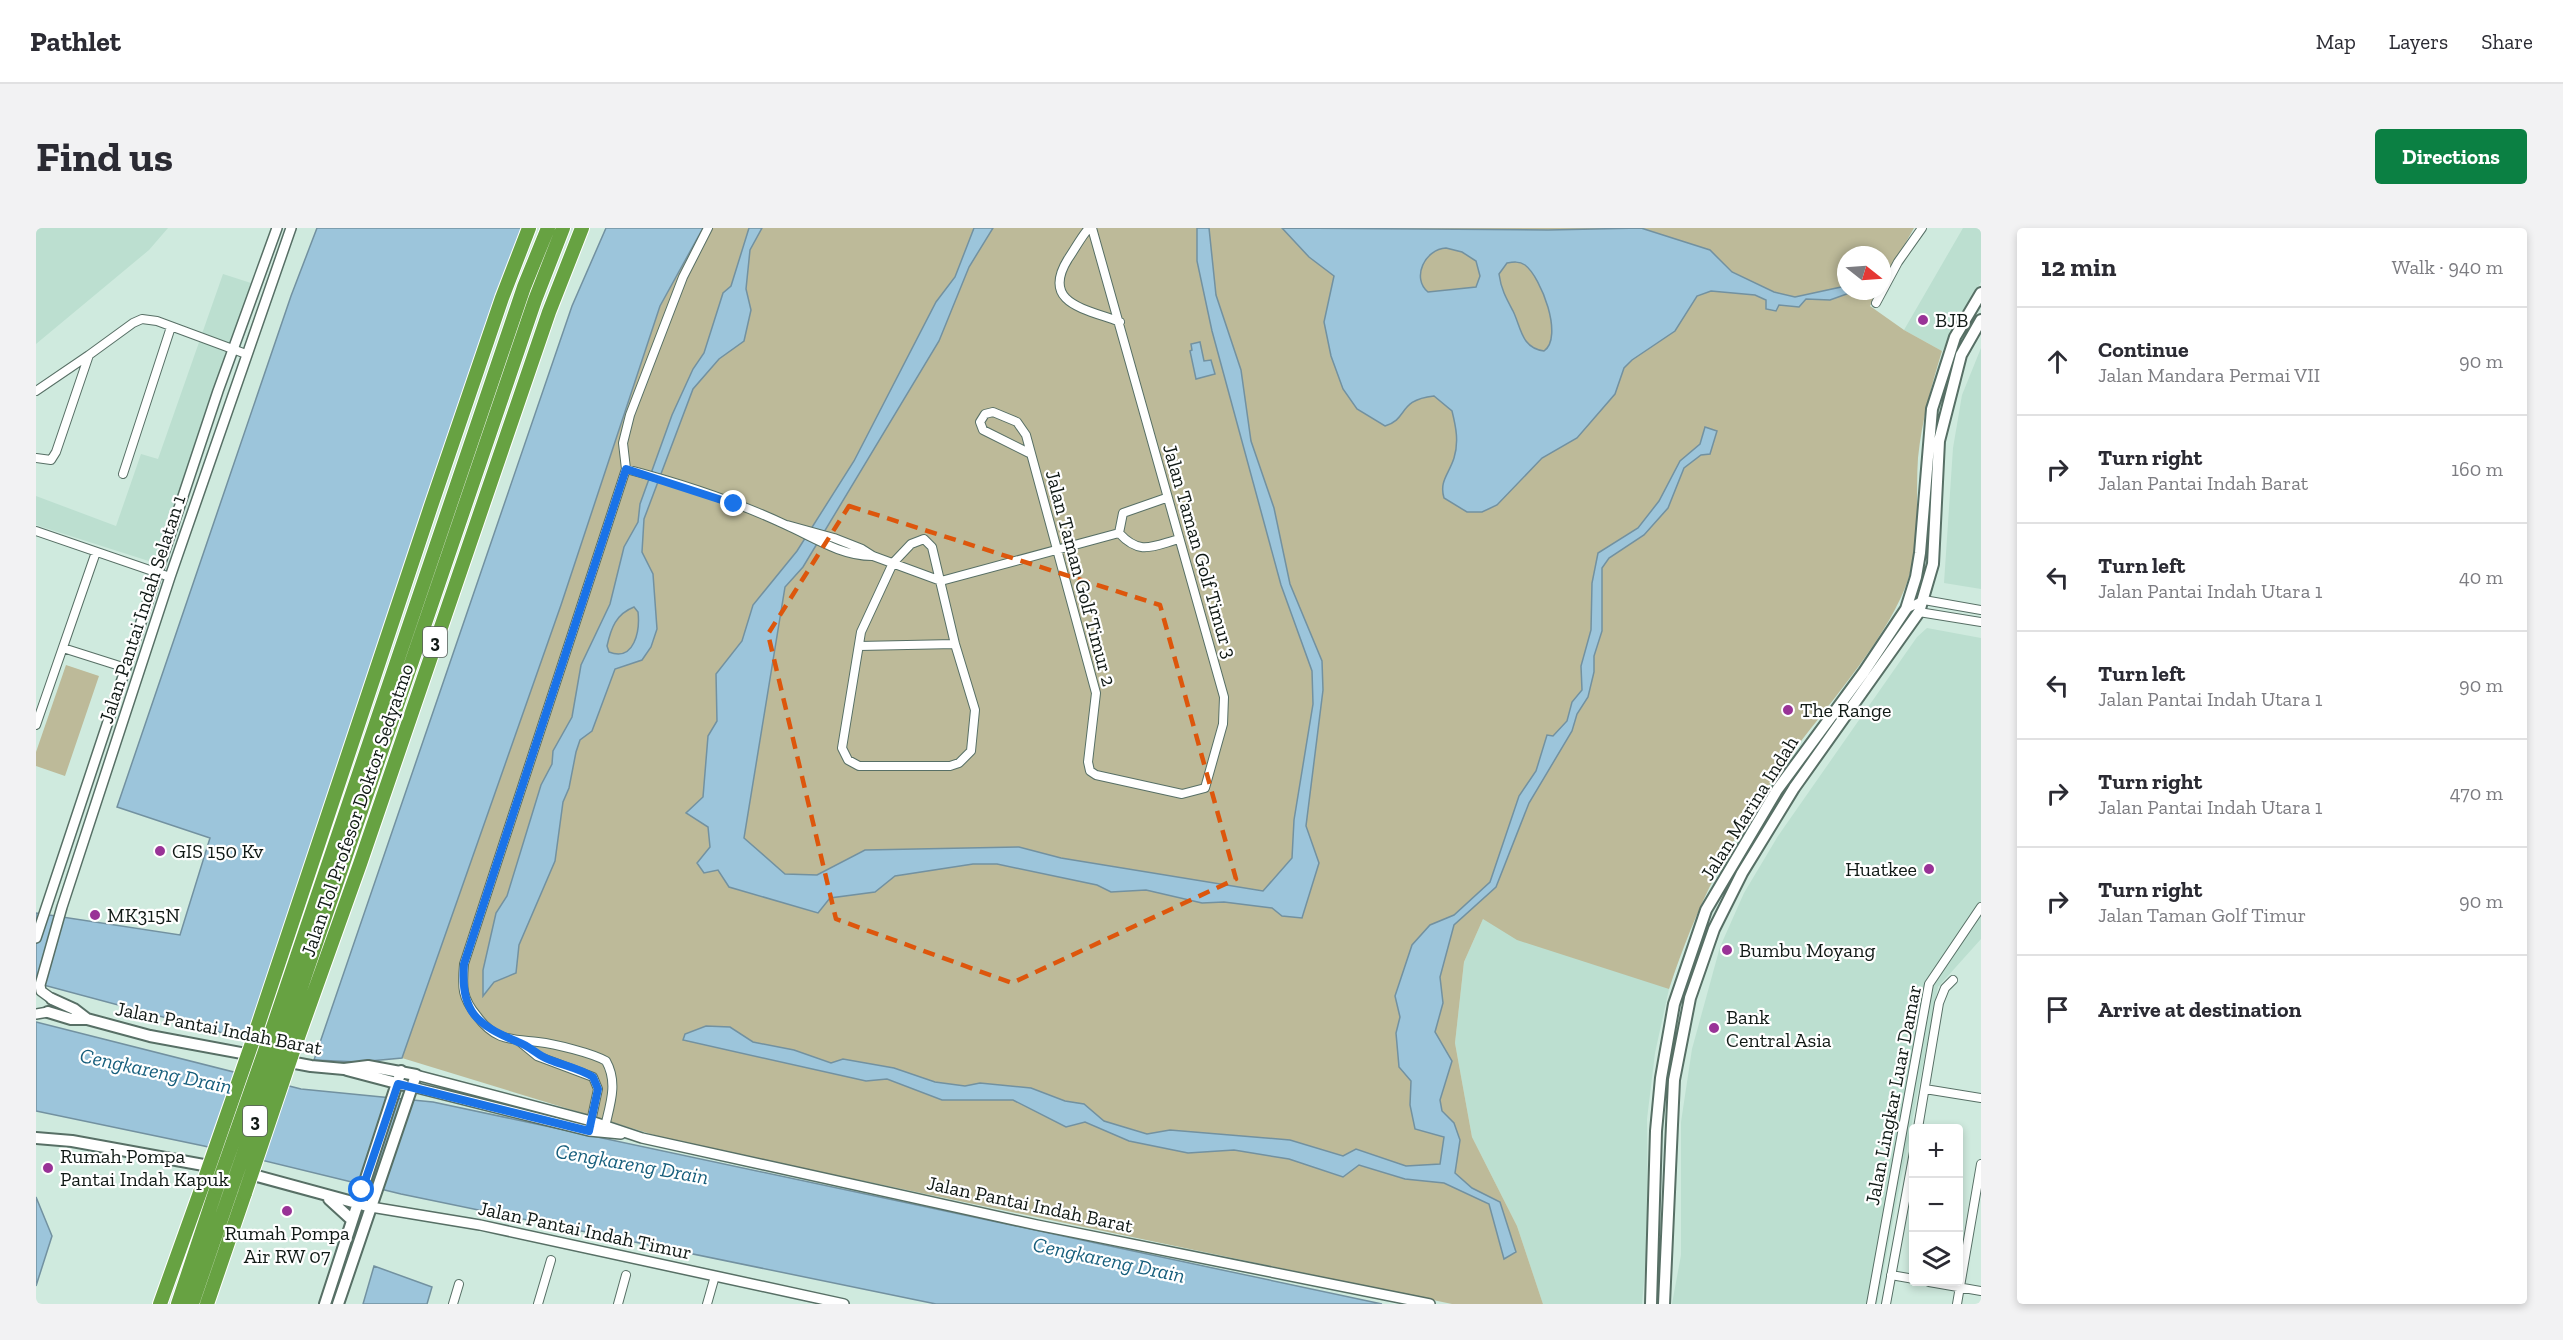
<!DOCTYPE html>
<html lang="en">
<head>
<meta charset="utf-8">
<style>
  :root { --surface:#fff; --page:#f2f2f3; --text:#2b2b33; --muted:#7c7c81; --line:#e1e1e2; --accent:#0b8043 }
  body { margin:0; font-family:"Zilla Slab",serif; background:var(--page); color:var(--text) }
  .controls { position:absolute; right:18px; bottom:18px; display:grid; overflow:hidden; border-radius:6px; box-shadow:0 3px 9px #0003 }
  .controls button { width:54px; height:54px; display:grid; place-items:center; padding:0; border:0; border-bottom:2px solid var(--line); background:var(--surface); color:var(--text); font:30px sans-serif }
  .compass { position:absolute; left:1801px; top:18px; width:54px; height:54px; border-radius:50%; background:var(--surface); box-shadow:0 3px 9px #0003; rotate:107deg }
  .stop { position:absolute; width:18px; height:18px; margin:-14px; border:4px solid #1a73e8; border-radius:50%; background:#fff }
  .stop.end { background:#1a73e8; border-color:#fff; box-shadow:0 2px 6px #0008 }
  .list { margin:0; padding:0; list-style:none }
  h2 { display:flex; justify-content:space-between; align-items:center; height:78px; margin:0; padding:0 24px; font-size:26px }
  h2 small { font-size:20px; font-weight:400; color:var(--muted) }
  .list li { display:grid; grid-template-columns:39px 1fr auto; gap:18px; align-items:center; box-sizing:border-box; height:108px; padding:0 24px; border-top:2px solid var(--line) }
  .list b { display:block; font-size:22px; white-space:nowrap }
  .list p { margin:0; font-size:20px; white-space:nowrap; color:var(--muted) }
  .list em { font-size:20px; font-style:normal; color:var(--muted) }
  .icon { flex:none; width:33px; height:33px; fill:none; stroke:currentColor; stroke-width:2; stroke-linecap:round; stroke-linejoin:round }
  .map { position:relative; flex:none; width:1945px; height:1076px; overflow:hidden; border-radius:6px }
  header { display:flex; align-items:center; gap:36px; box-sizing:border-box; height:84px; padding:0 30px; background:var(--surface); border-bottom:2px solid var(--line) }
  header strong { font-size:28px }
  nav { display:flex; gap:33px; margin-inline-start:auto; font-size:21px }
  .intro { display:flex; align-items:center; justify-content:space-between; box-sizing:border-box; height:144px; padding:0 36px }
  h1 { margin:0; font-size:42px }
  .button { padding:15px 27px; border-radius:6px; background:var(--accent); color:#fff; font-size:21px; font-weight:700 }
  main { display:flex; gap:36px; padding:0 36px }
  aside { flex:1; background:var(--surface); border-radius:6px; box-shadow:0 3px 9px #0003 }
  .map>svg:first-child { display:block }
  .built { fill:#bcdfd0 }
  .green { fill:#bdba99 }
  .water { fill:#9cc5db; stroke:#7291a0; stroke-width:1.5; fill-rule:evenodd }
  .lines { fill:none; stroke-linecap:round; stroke-linejoin:round }
  .minor-casing { stroke:#576f65; stroke-width:10 }
  .tertiary-casing { stroke:#576f65; stroke-width:12 }
  .secondary-casing { stroke:#576f65; stroke-width:14 }
  .motorway-casing { stroke:#fff; stroke-width:16 }
  .minor { stroke:#fff; stroke-width:8 }
  .tertiary { stroke:#fff; stroke-width:9 }
  .secondary { stroke:#fff; stroke-width:10 }
  .motorway { stroke:#67a242; stroke-width:14 }
  .motorway-bridge-casing { stroke:#fff; stroke-width:16; stroke-linecap:butt }
  .motorway-bridge { stroke:#67a242; stroke-width:14 }
  .route { stroke:#1a73e8; stroke-width:8 }
  .marked { fill:none; stroke:#dd560c; stroke-width:4.5; stroke-dasharray:12 8; stroke-linejoin:round }
  .poi-dot { fill:#993397; stroke:#fff; stroke-width:2 }
  .labels { text-anchor:middle; stroke-width:4.5; stroke-linejoin:round; paint-order:stroke }
  .shield { fill:#fff; stroke:#585e5b; stroke-width:1.5 }
  .shield-label { font-size:18px; font-weight:bold; fill:#101915 }
  .poi-label { font-size:20px; fill:#101915; stroke:#fff; text-anchor:start }
  .street-label { font-size:20px; fill:#101915; stroke:#fff }
  .water-label { font-size:21px; font-style:italic; fill:#165e7c; stroke:#fff }
</style>
</head>
<body>
<header>
<strong>Pathlet</strong>
<nav><a>Map</a><a>Layers</a><a>Share</a></nav>
</header>
<div class="intro"><h1>Find us</h1><a class="button">Directions</a></div>
<main>
<div class="map">
<svg width="1945" height="1076" viewBox="0 0 1945 1076">
  <rect width="100%" height="100%" fill="#cfeade"/>
  <path class="built" d="M0,0H132L113,22L0,116Z
    M1927,0H1945V54L1906,123L1868,102Z
    M187,46L215,55L119,335L0,297V268L80,298L105,226L122,231Z
    M1945,120V361L1908,355L1917,220L1926,167Z
    M1891,400L1945,410V711L1902,759L1841,1076H1636L1645,1027V894L1656,821L1684,719L1708,665L1742,608L1881,409Z
    M1749,534L1678,645L1649,712L1633,761L1619,825L1611,891L1612,1007L1606,1076H1507L1481,998L1436,909L1419,815L1428,734L1447,691Z"/>
  <path class="green" d="M667,0H1878L1846,56V27H1810V63H1842L1834,78L1868,102L1906,123C1895,159 1886,192 1882,230C1879,273 1886,318 1869,360C1846,417 1788,481 1751,532C1696,607 1662,673 1633,761L1481,712L1447,691L1428,734L1419,815L1436,909L1481,998L1507,1076H1416L641,914L366,830L525,377L624,78Z
    M30,437L63,448L29,548L0,538V524Z"/>
  <path class="water" d="M281,0H488L213,812L0,755V685L144,707L174,610L81,579L255,68Z
    M570,0H667L624,78L525,377L366,830L323,834L278,832L536,78Z
    M713,0H726L714,22L710,61L715,82L708,113L683,131L657,161L608,291L606,324L617,346L621,401L615,419L606,432L579,441L556,503L544,512L540,524L533,560L527,574L519,633L483,717L480,745L458,754L447,768V742L460,685L471,668L505,557L516,536L517,523L536,489L545,437L574,376L588,319L602,294L604,276L636,187L657,141L668,125L687,65L695,58ZM598,379L602,384C604,402 599,434 573,424L571,418C575,400 580,386 598,379Z
    M938,0H957L933,39L903,113L767,339L749,359L708,610L749,646L781,647L829,622L983,619L1025,630L1227,663L1256,630L1258,592L1277,476L1276,443L1245,357L1176,103L1161,33V0H1173L1180,67L1205,142L1215,213L1238,280L1254,356L1286,433L1287,462L1270,598L1283,635L1266,690L1246,688L1236,680L1188,674L1166,675L1110,662L1075,664L1061,657L961,636H937L859,648L839,664L794,670L782,685L693,659L682,642L668,645L661,635L674,619L672,599L650,585L667,569L672,508L681,493L680,446L706,413L717,377L761,323L818,233L900,74L919,49Z
    M1246,0L1512,2L1605,0L1674,22L1696,44L1738,64L1759,69L1810,58V63H1819L1794,72L1770,71L1763,79L1743,77L1740,83L1730,81V72L1719,67L1675,63L1661,68L1639,103L1596,132L1588,140L1579,166L1541,210L1506,230L1461,277L1446,284H1431L1408,270C1403,253 1413,246 1418,230C1423,214 1420,199 1416,183L1398,168C1361,172 1373,191 1349,198L1321,181L1307,161L1295,128L1288,94L1298,48L1273,29ZM1410,20L1426,24L1440,33L1444,48L1440,59L1392,64C1375,50 1389,21 1410,20ZM1471,35C1477,34 1483,33 1489,37C1505,49 1528,109 1508,123C1485,120 1485,99 1477,83C1470,70 1465,61 1463,46Z
    M1164,114L1168,133L1175,132L1179,146L1160,151L1154,123L1156,122L1155,116Z
    M1669,199L1681,203L1674,226L1665,227L1648,240L1632,280L1608,307L1573,330L1566,340V403L1558,428V444L1552,469L1541,486L1536,503L1493,575L1460,659L1418,697L1404,749L1407,775L1399,804L1416,833L1404,872L1406,883L1418,895L1424,912L1419,945L1436,960L1464,974L1480,1024L1468,1031L1453,976L1408,955L1369,951L1323,937L1307,949L1253,931L1198,922L1152,925L1093,913L1049,894L1030,899L977,872H906L851,851L830,853L647,812L649,806L670,798L694,799L717,814L758,822L795,835L807,831L858,840L899,854L929,858L944,855L995,860L1029,873L1048,876L1068,893L1111,906L1134,902L1254,912L1307,928L1320,921L1370,938L1404,936L1408,909L1379,901L1374,877L1375,853L1363,839L1360,805L1364,789L1359,768L1376,717L1394,697L1418,687L1454,654L1483,568L1500,543L1511,507L1517,508L1531,493L1536,474L1546,462L1545,438L1555,402L1556,355L1562,325L1602,300L1623,273L1644,233L1664,216Z
    M0,794L265,861L397,874L1346,1076H900L365,966L168,918L0,883Z
    M0,969L16,1008L0,1058Z
    M338,1038L396,1059L391,1076H327Z"/>
  <g class="lines">
    <g class="minor-casing">
      <path id="minor" d="M1053,0C1045,9 1039,21 1032,31C1004,76 1051,81 1084,94
        M1840,75L1862,34L1886,0
        M0,163L53,127
        M995,226L947,202L944,194L949,186L957,184L981,194L990,207L1060,465L1052,534L1054,543L1060,547L1146,566L1169,560L1187,496L1188,469L1056,0
        M0,230L15,232L20,224L53,127L97,95L106,91L121,93L210,126
        M590,241C644,255 699,273 750,297C777,309 805,328 836,328
        M87,246L135,99
        M1130,270L1087,285L1083,305C1104,328 1117,318 1143,311
        M751,297L798,310L826,321L837,328L905,353L1083,305
        M0,303L134,349
        M888,311L896,319L919,416L939,482L935,523L923,535L914,538H823L812,532L806,520L825,404L857,335L875,316Z
        M1870,381L1888,372L1945,382
        M1883,384L1945,394
        M823,418L919,416
        M27,420L90,440
        M0,497L60,324
        M484,814L501,828L557,849L562,861L553,903
        M1889,861L1945,870
        M1882,900L1903,775L1909,760L1917,752
        M568,903C573,879 583,856 570,833C556,825 519,816 502,814C475,811 459,813 441,788C426,770 426,760 428,736L590,241L587,215L594,187L647,49L672,0
        M1855,1047L1878,1051
        M1893,1054L1945,1063
        M417,1076L423,1056
        M502,1076L515,1032
        M582,1076L590,1047
        M671,1076L679,1048
        M1835,1076L1893,756L1945,679
        M1850,1076L1878,924
        M1921,1076L1945,936"/>
    </g>
    <g class="tertiary-casing">
      <path id="tertiary" d="M0,710L182,163L241,0
        M16,771L5,763L4,757L26,679L134,349L255,0
        M0,786L12,784
        M380,847L555,893L606,910L1001,997L1394,1076
        M377,859L553,903L585,906
        M335,979L444,997L808,1076"/>
    </g>
    <g class="secondary-casing">
      <path id="secondary" d="M16,771L38,781L51,791L114,808L275,838L308,841L332,838L380,847L302,1076
        M12,784L35,791H51
        M311,842L368,857
        M0,910L36,913L195,942
        M210,945L335,979
        M293,971L316,992
        M289,1076L365,843
        M1615,1076L1620,903L1625,850L1638,776L1670,682L1741,562L1828,444L1870,381L1880,349L1884,325L1896,181L1919,109L1945,65
        M1628,1076L1638,852L1654,770L1678,701L1706,645L1758,560L1883,384L1897,336L1903,213L1925,127L1945,92"/>
    </g>
    <g class="motorway-casing">
      <path id="motorway" d="M216,815L395,278L466,70L493,0
        M230,820L488,59L512,0
        M243,824L499,72L527,0
        M255,829L324,636L513,84L546,0
        M124,1076L167,956
        M142,1076L181,959
        M156,1076L195,962
        M171,1076L209,965"/>
    </g>
    <use href="#minor" class="minor"/>
    <use href="#tertiary" class="tertiary"/>
    <use href="#secondary" class="secondary"/>
    <use href="#motorway" class="motorway"/>
    <g class="motorway-bridge-casing">
      <path id="motorway-bridge" d="M167,956L216,815
        M181,959L230,820
        M195,962L243,824
        M209,965L255,829"/>
    </g>
    <use href="#motorway-bridge" class="motorway-bridge"/>
  </g>
  <g class="lines">
    <path class="route" d="M326,962L362,856L553,903L562,861L557,849C545,841 527,837 514,832C502,828 494,818 482,814C441,797 424,784 428,736L590,241L698,276"/>
  </g>
  <path class="marked" d="M813,278L1124,377L1200,651L976,755L800,691L732,406Z"/>
  <g class="poi-dot">
    <circle cx="1887" cy="92" r="6"/>
    <circle cx="1752" cy="482" r="6"/>
    <circle cx="124" cy="623" r="6"/>
    <circle cx="1893" cy="641" r="6"/>
    <circle cx="59" cy="687" r="6"/>
    <circle cx="1691" cy="722" r="6"/>
    <circle cx="1678" cy="800" r="6"/>
    <circle cx="12" cy="940" r="6"/>
    <circle cx="251" cy="983" r="6"/>
  </g>
  <g class="labels">
    <g class="shield">
      <rect x="387" y="399" width="24" height="30" rx="4.5"/>
      <rect x="207" y="878" width="24" height="30" rx="4.5"/>
    </g>
    <g class="shield-label">
      <text x="399" y="420">3</text>
      <text x="219" y="899">3</text>
    </g>
    <g class="poi-label">
      <text x="1899" y="99">BJB</text>
      <text x="1764" y="489">The Range</text>
      <text x="136" y="630">GIS 150 Kv</text>
      <text x="1881" y="648" text-anchor="end">Huatkee</text>
      <text x="71" y="694">MK315N</text>
      <text x="1703" y="729">Bumbu Moyang</text>
      <text x="1690" y="796">Bank<tspan x="1690" dy="23">Central Asia</tspan></text>
      <text x="24" y="935">Rumah Pompa<tspan x="24" dy="23">Pantai Indah Kapuk</tspan></text>
      <text x="251" y="1012" text-anchor="middle">Rumah Pompa<tspan x="251" dy="23">Air RW 07</tspan></text>
    </g>
    <g class="street-label">
      <text transform="translate(1164 323) rotate(74)" y="7">Jalan Taman Golf Timur 3</text>
      <text transform="translate(1045 350) rotate(75)" y="7">Jalan Taman Golf Timur 2</text>
      <text transform="translate(106 381) rotate(-72)" y="7">Jalan Pantai Indah Selatan 1</text>
      <text transform="translate(1713 580) rotate(-58)" y="7">Jalan Marina Indah</text>
      <text transform="translate(321 582) rotate(-71)" y="7">Jalan Tol Profesor Doktor Sedyatmo</text>
      <text transform="translate(183 800) rotate(11)" y="7">Jalan Pantai Indah Barat</text>
      <text transform="translate(1857 867) rotate(-79)" y="7">Jalan Lingkar Luar Damar</text>
      <text transform="translate(994 976) rotate(12)" y="7">Jalan Pantai Indah Barat</text>
      <text transform="translate(549 1002) rotate(12)" y="7">Jalan Pantai Indah Timur</text>
    </g>
    <g class="water-label">
      <text transform="translate(120 843) rotate(12)" y="7">Cengkareng Drain</text>
      <text transform="translate(596 936) rotate(10)" y="7">Cengkareng Drain</text>
      <text transform="translate(1073 1032) rotate(12)" y="7">Cengkareng Drain</text>
    </g>
  </g>
</svg>
<div class="controls">
<button>+</button>
<button>−</button>
<button><svg class="icon" aria-label="layers" viewBox="0 0 24 24"><path d="M12 4l9 5-9 5-9-5zM3 14l9 5 9-5"/></svg></button>
</div>
<svg class="compass" viewBox="-18 -18 36 36"><path d="M0-13l5 13h-10z" fill="#e53935"/><path d="M0 13l5-13h-10z" fill="#7c7c81"/></svg>
<div class="stop" style="left:326px;top:962px"></div>
<div class="stop end" style="left:698px;top:276px"></div>
</div>
<aside>
<h2>12 min<small>Walk · 940 m</small></h2>
<ul class="list">
<li><svg class="icon" aria-label="ahead" viewBox="0 0 24 24"><path d="M12 20V5M6 11l6-6 6 6"/></svg><div><b>Continue</b><p>Jalan Mandara Permai VII</p></div><em>90 m</em></li>
<li><svg class="icon" aria-label="right" viewBox="0 0 24 24"><path d="M7 20v-9h11M14 6l5 5-5 5"/></svg><div><b>Turn right</b><p>Jalan Pantai Indah Barat</p></div><em>160 m</em></li>
<li><svg class="icon" aria-label="left" viewBox="0 0 24 24"><path d="M17 20v-9H6M10 6l-5 5 5 5"/></svg><div><b>Turn left</b><p>Jalan Pantai Indah Utara 1</p></div><em>40 m</em></li>
<li><svg class="icon" aria-label="left" viewBox="0 0 24 24"><path d="M17 20v-9H6M10 6l-5 5 5 5"/></svg><div><b>Turn left</b><p>Jalan Pantai Indah Utara 1</p></div><em>90 m</em></li>
<li><svg class="icon" aria-label="right" viewBox="0 0 24 24"><path d="M7 20v-9h11M14 6l5 5-5 5"/></svg><div><b>Turn right</b><p>Jalan Pantai Indah Utara 1</p></div><em>470 m</em></li>
<li><svg class="icon" aria-label="right" viewBox="0 0 24 24"><path d="M7 20v-9h11M14 6l5 5-5 5"/></svg><div><b>Turn right</b><p>Jalan Taman Golf Timur</p></div><em>90 m</em></li>
<li><svg class="icon" aria-label="arrive" viewBox="0 0 24 24"><path d="M6 21V4h12l-3 4 3 4H6"/></svg><div><b>Arrive at destination</b></div></li>
</ul>
</aside>
</main>
</body>
</html>
